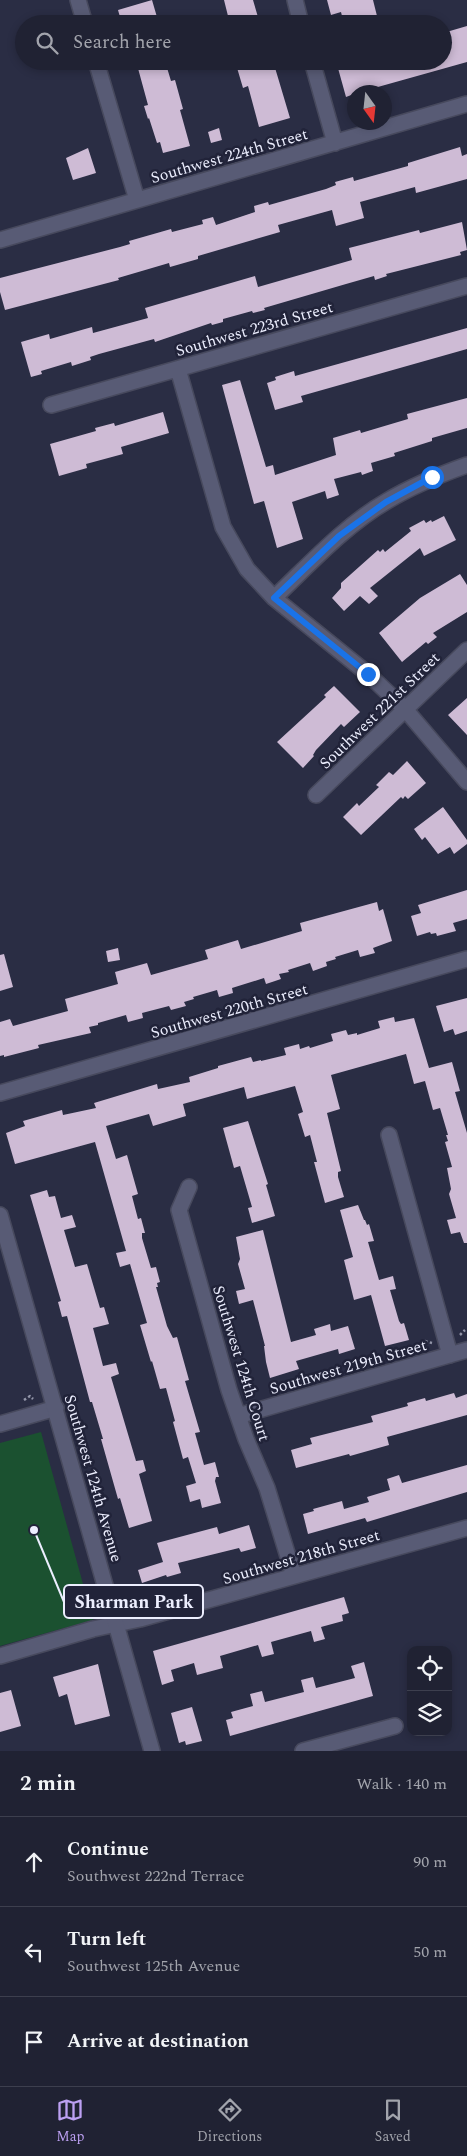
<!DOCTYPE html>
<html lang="en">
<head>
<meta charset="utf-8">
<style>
  :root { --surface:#202233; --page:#2d2f3f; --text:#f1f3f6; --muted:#a2a4ac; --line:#3d3f4e; --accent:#bca0f2 }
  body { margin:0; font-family:Spectral,serif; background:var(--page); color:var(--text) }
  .controls { position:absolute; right:15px; bottom:15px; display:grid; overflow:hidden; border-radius:10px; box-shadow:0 2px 8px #0003 }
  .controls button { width:45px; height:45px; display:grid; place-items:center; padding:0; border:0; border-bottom:1px solid var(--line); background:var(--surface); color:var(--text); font:25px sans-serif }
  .compass { position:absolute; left:347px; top:85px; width:45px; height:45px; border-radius:50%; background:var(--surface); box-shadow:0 2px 8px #0003; rotate:165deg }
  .stop { position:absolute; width:15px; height:15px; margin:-11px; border:4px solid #1a73e8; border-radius:50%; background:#fff }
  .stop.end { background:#1a73e8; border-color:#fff; box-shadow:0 1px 5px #0008 }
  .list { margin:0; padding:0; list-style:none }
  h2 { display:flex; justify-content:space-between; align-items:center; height:65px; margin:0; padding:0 20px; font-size:21px }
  h2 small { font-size:16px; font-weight:400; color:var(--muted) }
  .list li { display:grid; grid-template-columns:32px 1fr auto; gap:15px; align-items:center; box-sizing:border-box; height:90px; padding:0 20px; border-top:1px solid var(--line) }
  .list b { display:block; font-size:19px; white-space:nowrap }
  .list p { margin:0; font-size:16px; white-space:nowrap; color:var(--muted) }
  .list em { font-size:16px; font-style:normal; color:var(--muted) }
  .icon { flex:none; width:28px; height:28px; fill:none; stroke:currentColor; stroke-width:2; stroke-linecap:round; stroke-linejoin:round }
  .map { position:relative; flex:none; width:467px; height:1751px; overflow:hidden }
  .search { position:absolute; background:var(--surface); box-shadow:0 2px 8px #0003; left:15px; right:15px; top:15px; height:55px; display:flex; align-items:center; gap:12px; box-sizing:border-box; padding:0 18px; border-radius:28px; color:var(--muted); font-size:19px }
  .sheet { height:335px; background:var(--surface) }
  nav { display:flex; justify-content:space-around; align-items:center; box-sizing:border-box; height:70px; border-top:1px solid var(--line); background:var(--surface); font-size:14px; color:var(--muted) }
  nav a { display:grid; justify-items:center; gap:2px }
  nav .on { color:var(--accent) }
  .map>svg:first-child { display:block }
  .green { fill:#1b5130 }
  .building { fill:#cebbd5 }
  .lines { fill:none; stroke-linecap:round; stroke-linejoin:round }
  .street-casing { stroke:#47495d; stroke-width:18 }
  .secondary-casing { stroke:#47495d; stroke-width:18 }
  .path { stroke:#9396a9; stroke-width:2.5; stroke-dasharray:2.5 2.5; stroke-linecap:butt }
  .street { stroke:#585b75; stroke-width:15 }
  .secondary { stroke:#585b75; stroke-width:15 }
  .route { stroke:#1a73e8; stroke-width:6 }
  .labels { text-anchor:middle; stroke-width:5; stroke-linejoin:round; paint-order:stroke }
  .street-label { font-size:16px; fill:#eceefe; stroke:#212339 }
  .leader { fill:none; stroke:#eceefe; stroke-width:2 }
  .callout-dot { fill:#eceefe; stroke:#212339; stroke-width:2 }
  .callout { fill:#212339; stroke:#eceefe; stroke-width:2 }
  .callout-label { font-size:18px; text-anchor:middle; font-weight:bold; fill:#eceefe }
</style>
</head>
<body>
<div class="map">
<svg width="467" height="1751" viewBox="0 0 467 1751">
  <rect width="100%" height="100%" fill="#2a2d44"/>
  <path class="green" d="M41,1432L93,1620L0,1646V1443Z"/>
  <path class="building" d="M152,0L159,24H122L118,10Z
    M224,0H253L260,24H230Z
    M327,0H373L377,16L344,24L341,12L331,15Z
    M467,26V62L360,92H354V94L346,97L336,61H443V33Z
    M136,61H165L171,81L175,80L183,109L180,110L190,146L163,153L160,142L157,143L149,118L148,119L144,106L148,105Z
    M235,61H273L290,118L259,127L248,86L243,88Z
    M219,128L222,140L211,143L208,132Z
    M460,147L462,156L467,154V179L416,193L415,187L360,202L364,218L336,226L332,210L278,225L280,232L198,256V259L170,267L169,263L118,278L119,280L5,310L0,292V278L120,247L130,244L129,241L171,229L172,232L203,224L202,220L213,217L216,225L255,212L254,206L268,202L269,205L326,189L336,185L335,182L353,177L354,181L408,166V163Z
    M88,148L96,173L73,180L66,158Z
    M462,222L467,250L460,252L461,255L386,274L387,276L375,280L374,276L346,284L264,308L265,310L253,313L252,311L223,319V322L212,325L211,323L155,342L154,339L99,354L90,357L91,360L72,366L71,362L41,371L42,374L31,377L21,342L49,334L50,339L92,327L93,333L148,318L145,308L255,276L258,287L352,260L349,248L419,230L420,233Z
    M467,328V349L301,396L303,402L275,410L267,383L276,380L275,377L294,371L295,376Z
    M240,380L266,467L273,465L275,475L336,455L333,438L360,430L361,433L408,419L407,414L467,398V428L432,438V441L394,453L395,456L371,463L373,471L362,475L361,472L334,479L339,495L327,499L325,491L292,502L303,539L277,548L264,501L254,504L222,385Z
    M163,412L169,433L121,447L123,454L86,464L87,468L59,476L50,444L96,431L95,428L114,423L115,426Z
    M444,516L456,540L424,556L420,548L370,588L378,596L369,604L360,596L344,611L332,598L341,588V583L378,550L380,552L383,549L385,552L411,531L409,528L424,520L426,523L431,520L432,522Z
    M460,574L467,585V612L433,633L437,637L428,644L426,642L402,662L379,633L420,598Z
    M334,686L360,712L344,727L341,724L316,750L313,755L314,756L303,768L277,742L326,697L324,695Z
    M467,698V735L448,715Z
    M407,761L426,783L408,799L405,796L403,799L401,797L361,835L343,817L357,803L359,806L379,787L376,785L389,772L393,775Z
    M443,807L467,840V844L454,854L450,847L438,854L425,837L422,840L414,829Z
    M467,890V919L453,923L456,931L437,936L436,933L431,934L430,932L417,936L411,916L421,913L418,905Z
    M377,902L379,911L383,909L392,941L373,948L375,953L360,957L358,950L335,957L336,959L326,962L327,966L313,971L310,963L288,970L289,972L279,974L281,979L266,984L264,978L232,988L233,993L219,997L217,990L193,997L194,999L184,1002L186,1006L171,1010L169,1006L142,1013L143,1018L128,1022L126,1015L98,1023V1025L89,1027L91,1033L38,1045L39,1048L4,1057V1055L0,1056V1022L10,1019L13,1026L68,1011L65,999L118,984L115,972L147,963L151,975L208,959L205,950L238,940L241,949L302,931L300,923Z
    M118,948L120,960L108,962L106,951Z
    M4,954L13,987L0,991V955Z
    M467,998V1031L455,1035L453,1029L444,1032L436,1006Z
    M394,1017L395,1022L414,1018L429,1068L452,1062L460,1091L455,1092L467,1133V1243H464L460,1232L451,1234L447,1220L456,1218L449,1194L451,1189L447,1168L452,1167L445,1142L448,1141L446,1135H448L440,1108L433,1110L425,1081L414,1084L406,1054L331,1075L340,1109L327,1113L341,1171L338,1172V1177L344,1197L325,1203L314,1162H317L310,1135L305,1137L298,1114L303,1112L295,1086L247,1099L244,1087L183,1104L186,1116L153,1126L149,1114L106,1126L116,1159L127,1155L138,1194L132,1196L138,1219L141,1218L145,1233H142V1238L151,1268L156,1267L160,1282L157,1283L158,1287H156L167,1326L173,1338L177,1337L189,1380L185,1381L200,1432L195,1433L204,1465L215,1462L219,1477H216L215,1481L221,1503L202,1508L200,1499L190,1502L186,1486L196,1483L188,1457L183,1459L173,1422L175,1421L166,1388L160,1389L152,1361L151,1362L140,1325L147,1323L130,1264L120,1267L116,1253L126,1251L95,1142L15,1164L6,1133L25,1126L23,1121L62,1110L63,1115L96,1108L94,1103L157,1084L158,1089L190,1082L189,1077L218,1068V1066L251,1057L253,1062L261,1060V1061L286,1055L284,1048L299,1044L300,1049L309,1046L310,1048L333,1041L331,1034L346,1030L348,1035L357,1033V1035L380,1028L378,1021Z
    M248,1121L268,1184L266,1185L275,1216L252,1223L248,1208L252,1207L240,1166L234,1168L223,1128Z
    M47,1190L49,1197L55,1196L61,1218L72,1215L76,1227L64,1230L75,1267L87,1264L100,1308L104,1307L109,1324L93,1328L103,1366L116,1363L119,1374L111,1377L136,1461L143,1460L146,1471L139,1474L152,1521L129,1528L120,1498L118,1499L101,1439H103L92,1402H90L67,1316L62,1317L58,1302L61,1301L30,1195Z
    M358,1205L364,1220H365L367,1225L369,1224L374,1241L368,1242L379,1280L393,1276L396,1289L390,1290L399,1321L401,1324L404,1323L409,1340L385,1346L371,1295L354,1300L344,1260L353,1257L340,1210Z
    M263,1230L291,1342L316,1335L314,1329L330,1324L331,1331L348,1326L355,1349L339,1354L338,1349L296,1361L299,1369L270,1378L266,1362L264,1346H265L253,1300L239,1304L236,1291L245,1289L238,1264L240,1259L236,1237Z
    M454,1393L456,1398L467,1394V1415L387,1437L389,1445L350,1456L349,1454L296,1468L291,1450L312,1444L310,1438L373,1422L371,1416L408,1406L407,1403L425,1398L426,1401Z
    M467,1465V1492L367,1522L365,1518L308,1534L303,1514L314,1511L313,1509L342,1501L344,1509L369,1502L367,1497L390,1490L387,1479L399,1475L402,1483Z
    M249,1525L256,1548L241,1552L239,1548L178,1563L181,1573L167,1577L166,1575L142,1583L138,1570L163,1562L157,1543L217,1527L219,1534Z
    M344,1597L349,1613L342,1615L343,1621L321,1627L325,1639L314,1642L311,1631L271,1642L274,1654L262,1657L258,1645L220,1656L223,1668L197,1675L194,1663L171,1670L174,1681L162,1685L153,1651Z
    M364,1662L373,1696L230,1736L226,1720L233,1718L231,1712L253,1706L250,1694L262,1691L265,1702L304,1692L301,1680L313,1677L316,1688L355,1678L351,1666Z
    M98,1664L110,1716L75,1725L67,1694L59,1697L53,1677Z
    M11,1690L21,1726L0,1732V1693Z
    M192,1707L202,1741L186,1745L185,1741L179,1743L171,1713Z"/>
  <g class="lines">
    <g class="street-casing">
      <path id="street" d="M78,0L85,24
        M295,0L301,24
        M96,61L137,200
        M312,61L335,143
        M0,240L467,104
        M178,369L223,527L247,569L274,598L368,674L405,709L467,782
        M51,405L467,286
        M274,598C310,564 344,526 387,501C412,486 439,475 467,465
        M316,795L467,650
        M0,1093L467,959
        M389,1135L450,1355
        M189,1187L179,1210L229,1390L246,1439L267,1488L294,1576
        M238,1416L467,1350
        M0,1424L56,1408
        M0,1656L93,1629L140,1619L467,1528
        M303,1751L395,1726"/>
    </g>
    <g class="secondary-casing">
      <path id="secondary" d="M0,1215L152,1751"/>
    </g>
    <path class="path" d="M460,1335L465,1330
      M425,1341L432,1343
      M24,1400L30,1396L33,1399
      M268,1563L273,1566"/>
    <use href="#street" class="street"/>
    <use href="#secondary" class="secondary"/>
  </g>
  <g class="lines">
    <path class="route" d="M368,674L274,598L339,536L386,502L432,477"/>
  </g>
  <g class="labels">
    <g class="street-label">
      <text transform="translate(229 155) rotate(-16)" y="6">Southwest 224th Street</text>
      <text transform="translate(254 328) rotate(-16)" y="6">Southwest 223rd Street</text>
      <text transform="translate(379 710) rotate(-44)" y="6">Southwest 221st Street</text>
      <text transform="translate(229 1010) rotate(-16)" y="6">Southwest 220th Street</text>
      <text transform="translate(242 1363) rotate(73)" y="6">Southwest 124th Court</text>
      <text transform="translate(348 1366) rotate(-16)" y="6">Southwest 219th Street</text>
      <text transform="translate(94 1478) rotate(74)" y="6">Southwest 124th Avenue</text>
      <text transform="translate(301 1556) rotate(-16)" y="6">Southwest 218th Street</text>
    </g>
  </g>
  <path class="leader" d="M34 1530L64 1602"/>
  <circle class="callout-dot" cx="34" cy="1530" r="5"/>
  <rect class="callout" x="64" y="1585" width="139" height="33" rx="5"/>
  <g class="callout-label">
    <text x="134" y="1608">Sharman Park</text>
  </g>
</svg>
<div class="controls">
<button><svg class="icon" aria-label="locate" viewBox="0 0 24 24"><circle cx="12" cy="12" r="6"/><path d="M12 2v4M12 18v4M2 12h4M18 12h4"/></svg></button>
<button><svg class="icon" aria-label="layers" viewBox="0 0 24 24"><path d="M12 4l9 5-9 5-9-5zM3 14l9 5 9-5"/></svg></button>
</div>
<svg class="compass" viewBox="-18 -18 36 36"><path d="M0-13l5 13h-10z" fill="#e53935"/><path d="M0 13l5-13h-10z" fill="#a2a4ac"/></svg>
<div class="stop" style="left:432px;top:477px"></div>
<div class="stop end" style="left:368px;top:674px"></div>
<div class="search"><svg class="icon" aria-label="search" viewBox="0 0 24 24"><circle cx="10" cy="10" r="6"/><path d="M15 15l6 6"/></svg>Search here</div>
</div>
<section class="sheet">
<h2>2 min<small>Walk · 140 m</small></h2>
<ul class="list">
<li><svg class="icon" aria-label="ahead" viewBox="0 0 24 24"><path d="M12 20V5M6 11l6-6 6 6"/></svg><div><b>Continue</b><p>Southwest 222nd Terrace</p></div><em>90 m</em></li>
<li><svg class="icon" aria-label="left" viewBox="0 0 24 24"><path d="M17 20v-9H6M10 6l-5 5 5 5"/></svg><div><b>Turn left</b><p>Southwest 125th Avenue</p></div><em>50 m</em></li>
<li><svg class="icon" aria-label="arrive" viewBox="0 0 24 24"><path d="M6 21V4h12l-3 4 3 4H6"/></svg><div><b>Arrive at destination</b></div></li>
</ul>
</section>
<nav>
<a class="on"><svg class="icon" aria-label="map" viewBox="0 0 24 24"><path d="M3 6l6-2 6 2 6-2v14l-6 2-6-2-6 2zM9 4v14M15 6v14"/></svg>Map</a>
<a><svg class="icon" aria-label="directions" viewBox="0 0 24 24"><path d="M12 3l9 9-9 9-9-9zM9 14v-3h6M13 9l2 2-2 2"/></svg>Directions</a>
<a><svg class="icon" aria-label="saved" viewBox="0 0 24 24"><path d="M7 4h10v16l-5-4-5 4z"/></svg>Saved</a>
</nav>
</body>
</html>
